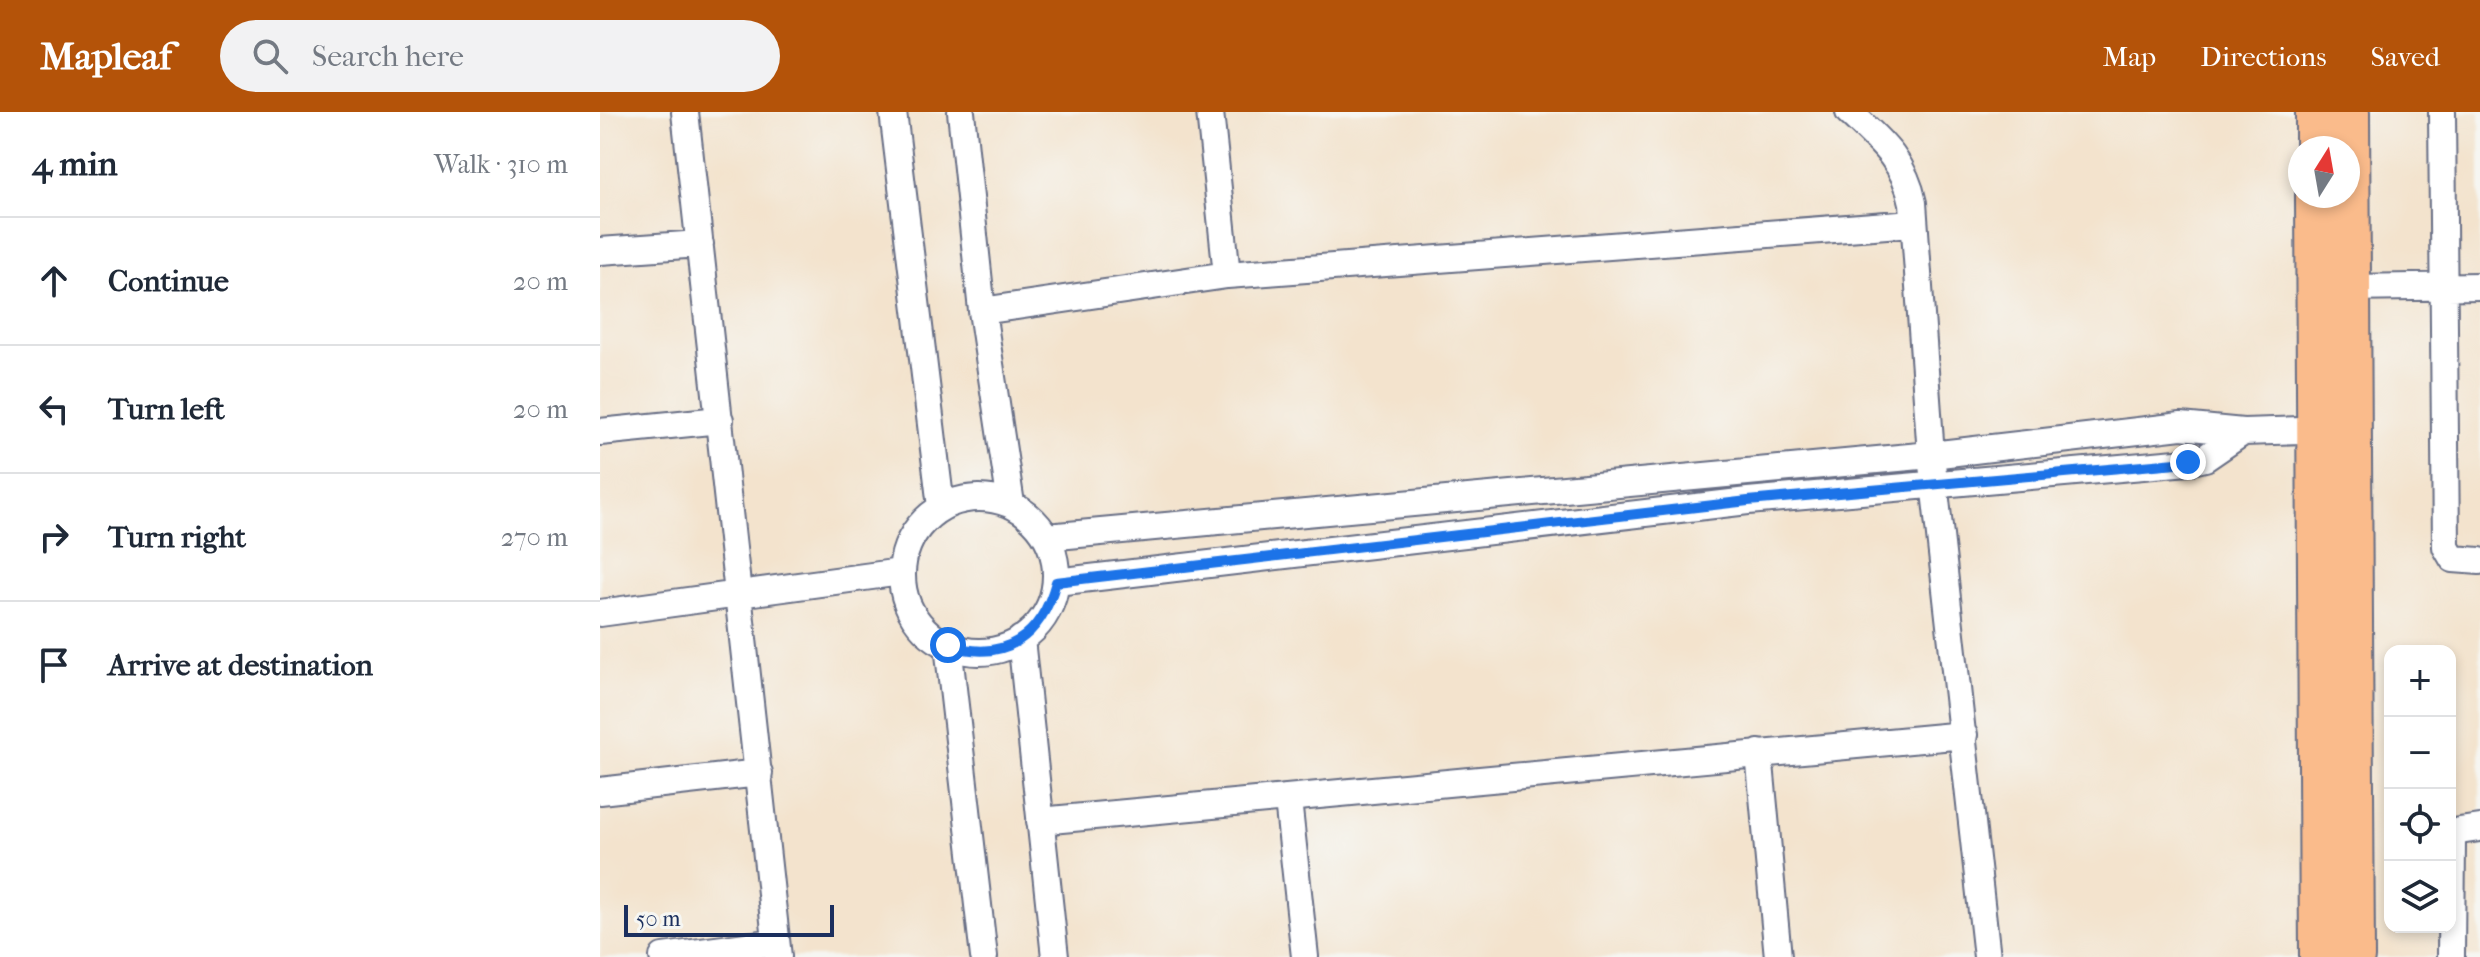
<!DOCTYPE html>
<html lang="en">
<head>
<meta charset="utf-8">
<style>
  :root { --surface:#fff; --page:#f2f2f3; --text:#1f2937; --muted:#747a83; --line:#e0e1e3; --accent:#b45309 }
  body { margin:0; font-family:"IM FELL French Canon",serif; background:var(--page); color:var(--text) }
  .controls { position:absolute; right:24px; bottom:24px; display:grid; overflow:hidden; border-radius:16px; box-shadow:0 4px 12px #0003 }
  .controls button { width:72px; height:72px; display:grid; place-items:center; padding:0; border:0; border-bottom:2px solid var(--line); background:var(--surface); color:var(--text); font:40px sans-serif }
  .compass { position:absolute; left:1688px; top:24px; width:72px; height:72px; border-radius:50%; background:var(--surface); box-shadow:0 4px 12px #0003; rotate:11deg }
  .scale { position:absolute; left:24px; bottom:20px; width:210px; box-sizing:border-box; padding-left:8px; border:4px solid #1b2f5e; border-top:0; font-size:22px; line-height:28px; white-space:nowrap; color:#1b2f5e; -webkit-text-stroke:6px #f6f6f2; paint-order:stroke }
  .stop { position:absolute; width:24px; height:24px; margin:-18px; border:6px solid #1a73e8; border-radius:50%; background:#fff }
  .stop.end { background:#1a73e8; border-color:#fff; box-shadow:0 2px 8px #0008 }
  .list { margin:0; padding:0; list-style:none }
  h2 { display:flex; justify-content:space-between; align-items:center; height:104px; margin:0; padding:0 32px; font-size:34px }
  h2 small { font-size:26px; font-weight:400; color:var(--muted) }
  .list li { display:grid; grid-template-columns:52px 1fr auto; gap:24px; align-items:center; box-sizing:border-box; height:128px; padding:0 32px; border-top:2px solid var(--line) }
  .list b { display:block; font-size:30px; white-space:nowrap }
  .list em { font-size:26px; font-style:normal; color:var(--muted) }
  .icon { flex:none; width:44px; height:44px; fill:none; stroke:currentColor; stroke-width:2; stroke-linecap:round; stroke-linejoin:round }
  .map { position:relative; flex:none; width:1880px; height:845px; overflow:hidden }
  header { display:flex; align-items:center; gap:48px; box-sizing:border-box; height:112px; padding:0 40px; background:var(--accent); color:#fff }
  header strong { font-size:38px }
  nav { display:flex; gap:44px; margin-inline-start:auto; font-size:28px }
  .search { width:560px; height:72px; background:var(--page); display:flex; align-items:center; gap:20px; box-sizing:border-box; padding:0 28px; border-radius:44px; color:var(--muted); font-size:30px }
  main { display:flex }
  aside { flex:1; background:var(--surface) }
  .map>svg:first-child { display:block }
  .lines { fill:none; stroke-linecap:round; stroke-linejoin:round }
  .minor-casing { stroke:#676e85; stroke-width:30 }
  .trunk-casing { stroke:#676e85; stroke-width:46 }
  .minor { stroke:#fff; stroke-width:26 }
  .trunk { stroke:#fabb8b; stroke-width:42 }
  .route { stroke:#1a73e8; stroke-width:10 }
</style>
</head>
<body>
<header>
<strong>Mapleaf</strong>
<div class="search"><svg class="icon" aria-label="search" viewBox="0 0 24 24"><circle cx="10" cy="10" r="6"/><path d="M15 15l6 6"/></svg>Search here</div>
<nav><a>Map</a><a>Directions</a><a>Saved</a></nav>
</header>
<main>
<aside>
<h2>4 min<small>Walk · 310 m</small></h2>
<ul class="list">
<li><svg class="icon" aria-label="ahead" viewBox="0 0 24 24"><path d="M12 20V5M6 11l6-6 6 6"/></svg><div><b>Continue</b></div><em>20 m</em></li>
<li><svg class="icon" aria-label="left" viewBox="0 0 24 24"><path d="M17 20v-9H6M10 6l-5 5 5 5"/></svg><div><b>Turn left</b></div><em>20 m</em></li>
<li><svg class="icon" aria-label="right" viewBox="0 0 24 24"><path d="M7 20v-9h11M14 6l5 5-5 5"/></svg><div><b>Turn right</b></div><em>270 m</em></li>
<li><svg class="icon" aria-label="arrive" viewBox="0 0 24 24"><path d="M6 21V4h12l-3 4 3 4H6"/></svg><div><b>Arrive at destination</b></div></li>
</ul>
</aside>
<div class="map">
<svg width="1880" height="845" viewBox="0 0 1880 845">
  <rect width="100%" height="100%" fill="#f6f6f2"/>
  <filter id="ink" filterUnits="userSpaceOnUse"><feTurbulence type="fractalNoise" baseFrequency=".0125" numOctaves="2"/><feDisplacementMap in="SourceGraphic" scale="16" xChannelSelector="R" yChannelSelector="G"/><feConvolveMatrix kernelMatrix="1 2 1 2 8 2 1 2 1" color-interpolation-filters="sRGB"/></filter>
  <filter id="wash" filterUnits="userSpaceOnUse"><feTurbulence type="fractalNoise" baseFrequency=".006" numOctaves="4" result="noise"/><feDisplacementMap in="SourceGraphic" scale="32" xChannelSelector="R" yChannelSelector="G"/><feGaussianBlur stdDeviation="1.8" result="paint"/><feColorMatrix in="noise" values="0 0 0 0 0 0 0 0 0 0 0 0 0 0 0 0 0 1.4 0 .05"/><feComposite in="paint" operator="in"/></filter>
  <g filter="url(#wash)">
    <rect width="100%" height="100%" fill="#f3e3cd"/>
  </g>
  <g filter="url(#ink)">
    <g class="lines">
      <g class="minor-casing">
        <path id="minor" d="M85,0L178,845
          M293,0L341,395
          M361,0L382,199L411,392
          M610,0L627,163
          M1249,0C1279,28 1305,49 1313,91L1331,343L1387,845
          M1842,0L1846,435L1853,447L1880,449
          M0,139L100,132
          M1748,176L1880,174
          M382,199L627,163L1313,111
          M0,320L120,308
          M302 463a77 77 0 1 1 154 0a77 77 0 1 1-154 0Z
          M447,425L1331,343L1581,314L1643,320L1733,317
          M456,470L1148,389L1588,350L1605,346L1643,320
          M0,501L301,460
          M421,527L455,845
          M348,533L384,845
          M1159,641L1178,845
          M0,679L159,661
          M688,688L705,845
          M440,709L1364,623
          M63,845L176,830
          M1851,845L1852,727L1859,719L1880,716"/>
      </g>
      <g class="trunk-casing">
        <path id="trunk" d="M1717,0V36
          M1748,0L1753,845
          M1717,84L1721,845"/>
      </g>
      <use href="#minor" class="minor"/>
      <use href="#trunk" class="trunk"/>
    </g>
  </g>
  <g class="lines" filter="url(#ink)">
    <path class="route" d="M348,533C405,551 441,525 456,470L1148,389L1588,350"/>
  </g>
</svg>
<div class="controls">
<button>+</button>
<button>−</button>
<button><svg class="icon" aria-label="locate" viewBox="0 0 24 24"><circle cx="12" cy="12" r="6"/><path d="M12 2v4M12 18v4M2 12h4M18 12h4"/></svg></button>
<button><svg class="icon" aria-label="layers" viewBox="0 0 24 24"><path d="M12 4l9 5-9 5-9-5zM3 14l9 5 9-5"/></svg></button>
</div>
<svg class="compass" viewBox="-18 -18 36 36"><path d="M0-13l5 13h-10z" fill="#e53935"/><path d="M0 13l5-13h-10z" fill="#747a83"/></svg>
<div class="scale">50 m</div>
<div class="stop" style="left:348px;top:533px"></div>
<div class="stop end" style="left:1588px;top:350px"></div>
</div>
</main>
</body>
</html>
